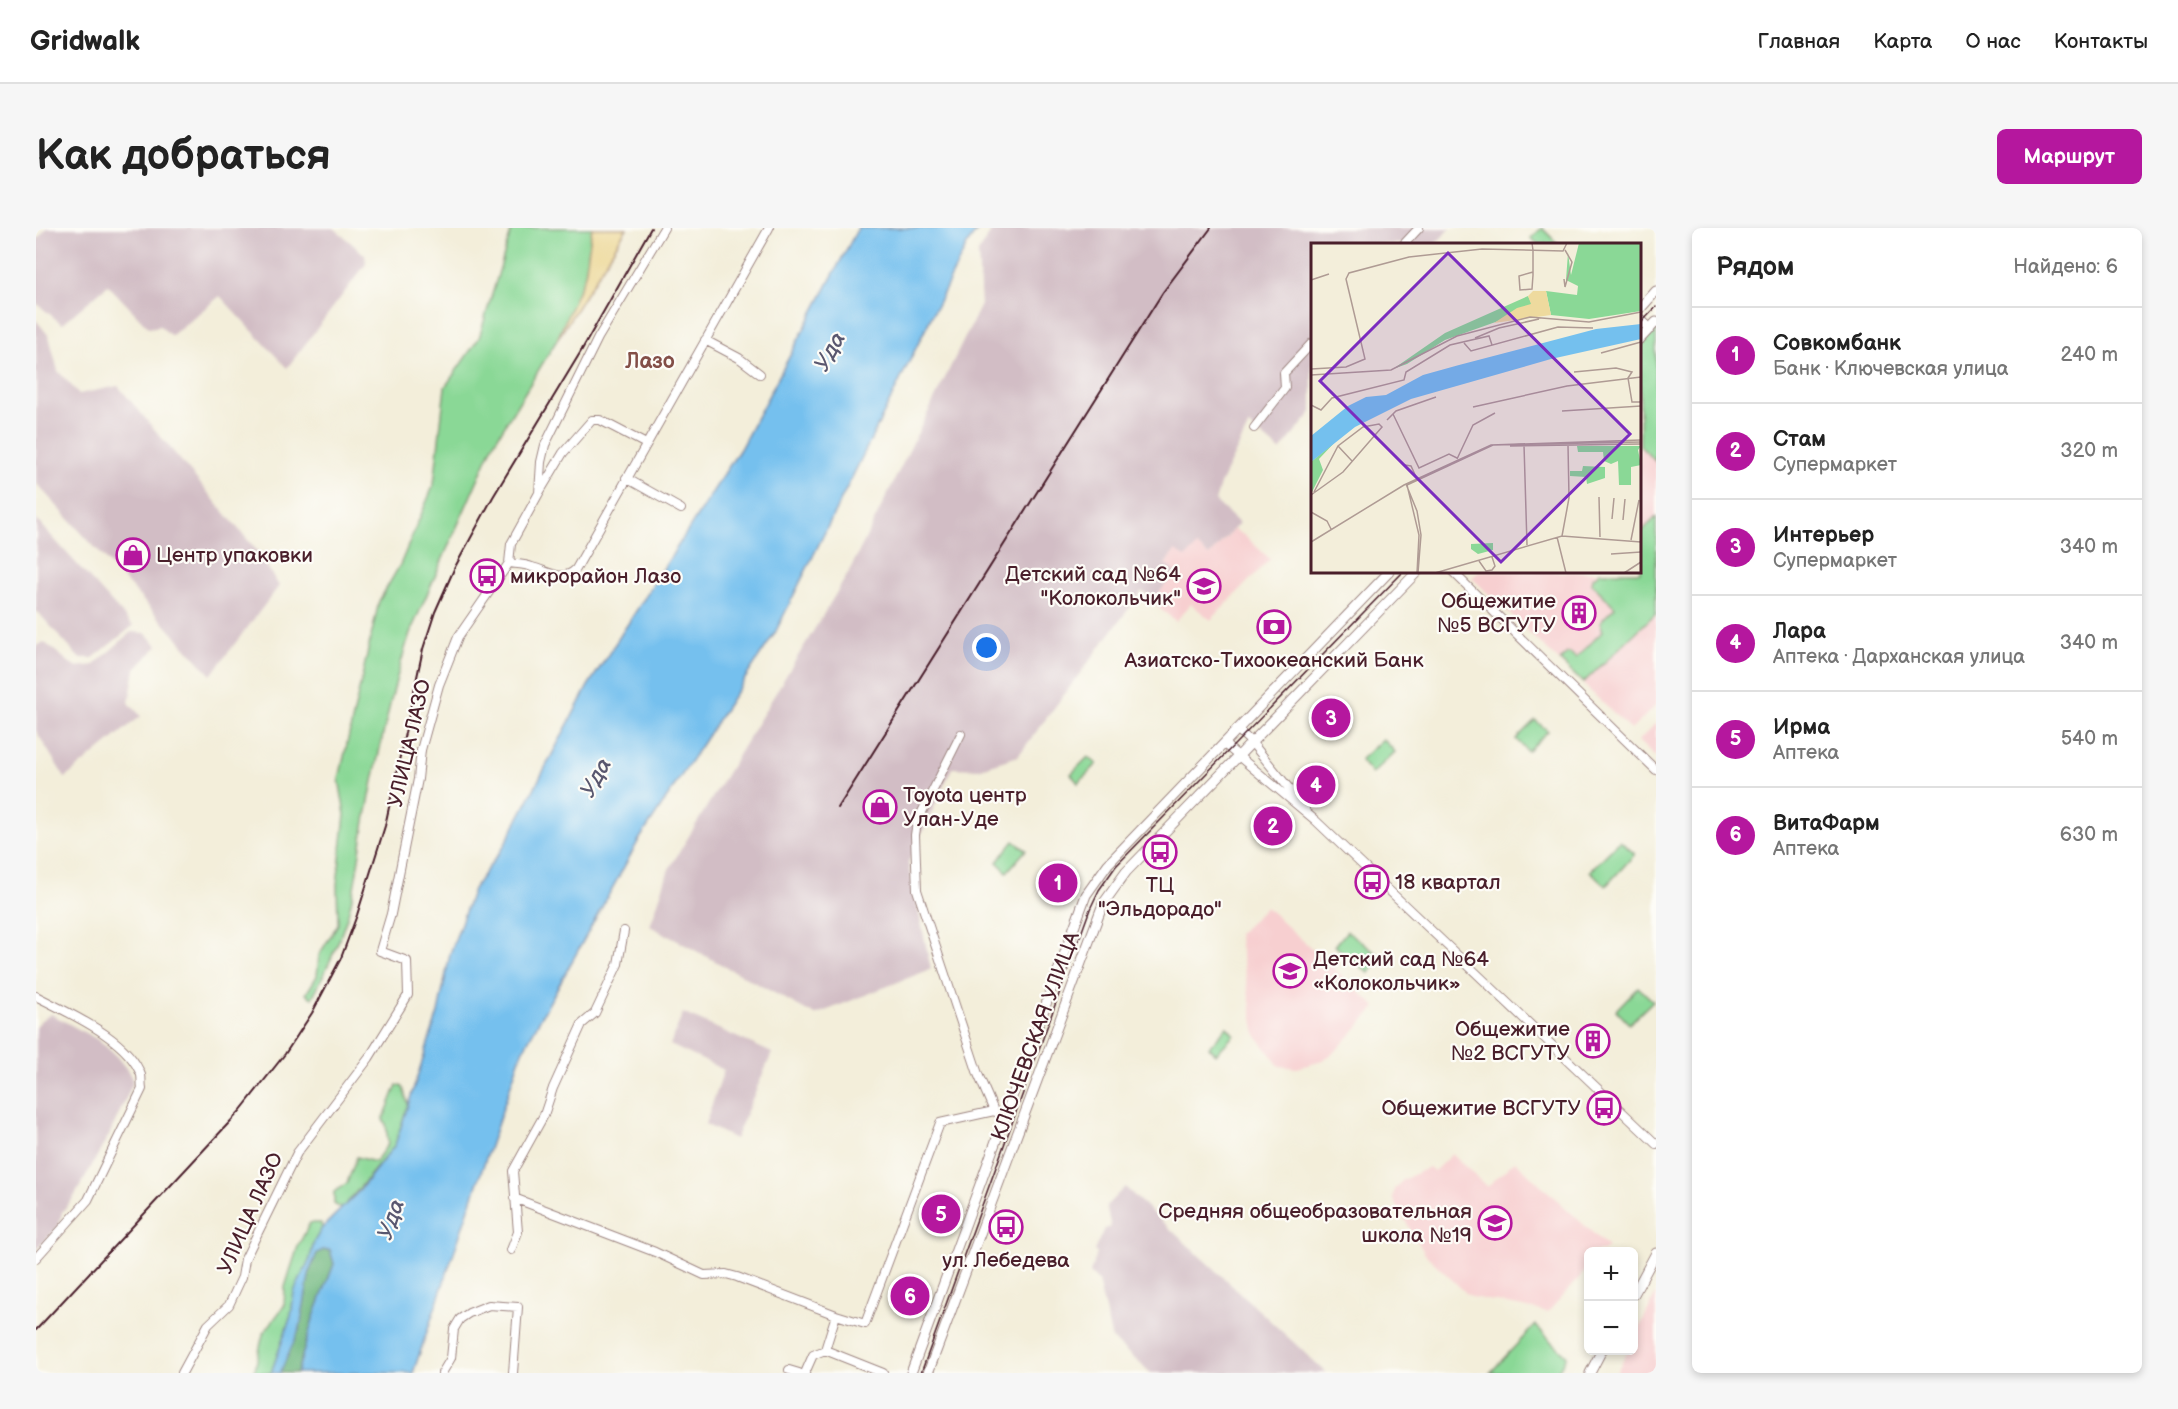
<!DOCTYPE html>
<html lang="ru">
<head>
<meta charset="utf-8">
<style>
  :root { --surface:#fff; --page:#f6f6f6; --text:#222; --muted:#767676; --line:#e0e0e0; --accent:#b5179e }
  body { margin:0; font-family:"Balsamiq Sans",sans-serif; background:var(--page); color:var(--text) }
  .controls { position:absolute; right:18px; bottom:18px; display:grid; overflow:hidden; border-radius:9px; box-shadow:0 3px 9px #0003 }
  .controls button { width:54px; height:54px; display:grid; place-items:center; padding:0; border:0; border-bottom:2px solid var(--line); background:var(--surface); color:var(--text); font:30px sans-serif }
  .you { position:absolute; left:951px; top:420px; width:21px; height:21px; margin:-15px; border:4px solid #fff; border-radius:50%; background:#1a73e8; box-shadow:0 0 0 9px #1a73e833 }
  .badge { display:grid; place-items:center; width:39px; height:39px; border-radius:50%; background:var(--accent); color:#fff; font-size:20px; font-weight:700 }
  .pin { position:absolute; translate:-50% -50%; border:3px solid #fff; box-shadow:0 2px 6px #0006 }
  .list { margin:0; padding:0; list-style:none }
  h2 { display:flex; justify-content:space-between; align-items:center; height:78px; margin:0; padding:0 24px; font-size:26px }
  h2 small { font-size:20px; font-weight:400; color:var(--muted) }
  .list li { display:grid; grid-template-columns:39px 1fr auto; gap:18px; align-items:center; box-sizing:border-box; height:96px; padding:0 24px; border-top:2px solid var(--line) }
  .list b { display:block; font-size:22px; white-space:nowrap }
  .list p { margin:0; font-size:20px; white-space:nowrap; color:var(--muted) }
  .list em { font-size:20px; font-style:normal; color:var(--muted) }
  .map { position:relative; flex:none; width:1620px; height:1145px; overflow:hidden; border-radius:9px }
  header { display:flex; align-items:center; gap:36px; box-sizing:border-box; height:84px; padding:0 30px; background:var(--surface); border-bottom:2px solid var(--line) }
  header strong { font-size:28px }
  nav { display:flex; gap:33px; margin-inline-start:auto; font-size:21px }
  .intro { display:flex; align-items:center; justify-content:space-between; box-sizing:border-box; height:144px; padding:0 36px }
  h1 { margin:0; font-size:42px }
  .button { padding:15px 27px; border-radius:9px; background:var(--accent); color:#fff; font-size:21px; font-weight:700 }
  main { display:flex; gap:36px; padding:0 36px }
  aside { flex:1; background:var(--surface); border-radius:9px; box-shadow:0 3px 9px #0003 }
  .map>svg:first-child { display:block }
  .built { fill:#f7cfd0 }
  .industrial { fill:#d2bdc5 }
  .green { fill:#8ad896; stroke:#6a7c60; stroke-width:1.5 }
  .forest { fill:#6fb87f; stroke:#5c6c55; stroke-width:1.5 }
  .sand { fill:#eeda9e; stroke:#9c7c64; stroke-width:1.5 }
  .water { fill:#74c0ee; stroke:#5f708c; stroke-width:1.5 }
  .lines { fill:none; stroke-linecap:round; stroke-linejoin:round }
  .minor-casing { stroke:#9e8682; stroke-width:10 }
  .major-casing { stroke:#9e8682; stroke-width:11 }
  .minor { stroke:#fff; stroke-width:8 }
  .major { stroke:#fff; stroke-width:9 }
  .tram { stroke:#4a1f2b; stroke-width:1.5 }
  .rail { stroke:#4a1f2b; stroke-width:2 }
  .labels { text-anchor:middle; stroke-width:4.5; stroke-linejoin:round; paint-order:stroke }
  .poi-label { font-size:21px; fill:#4a1f2b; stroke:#fdfcf7; text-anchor:start }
  .street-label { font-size:21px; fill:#4a1f2b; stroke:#fdfcf7 }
  .water-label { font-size:22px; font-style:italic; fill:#59576f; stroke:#fdfcf7 }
  .neighbourhood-label { font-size:22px; font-weight:bold; fill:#834e47; stroke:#fdfcf7 }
  .inset-road { fill:none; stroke:#af9b94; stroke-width:1.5 }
  .view { fill:#7b2cbf; fill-opacity:0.15; stroke:#7b2cbf; stroke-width:3 }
  .inset-edge { fill:none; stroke:#4a1f2b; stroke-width:3 }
</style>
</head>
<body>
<header>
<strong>Gridwalk</strong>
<nav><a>Главная</a><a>Карта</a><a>О нас</a><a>Контакты</a></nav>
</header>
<div class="intro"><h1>Как добраться</h1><a class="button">Маршрут</a></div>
<main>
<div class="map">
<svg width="1620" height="1145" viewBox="0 0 1620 1145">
  <rect width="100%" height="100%" fill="#fdfcf7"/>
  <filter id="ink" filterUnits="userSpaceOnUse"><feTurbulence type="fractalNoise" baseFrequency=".0167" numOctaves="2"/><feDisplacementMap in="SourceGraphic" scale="12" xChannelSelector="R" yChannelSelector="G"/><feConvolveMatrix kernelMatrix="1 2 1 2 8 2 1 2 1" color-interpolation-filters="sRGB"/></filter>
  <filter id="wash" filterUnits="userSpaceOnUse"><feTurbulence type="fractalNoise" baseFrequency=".008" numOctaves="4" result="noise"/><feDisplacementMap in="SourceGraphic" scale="24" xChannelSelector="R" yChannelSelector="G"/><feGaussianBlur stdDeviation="1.35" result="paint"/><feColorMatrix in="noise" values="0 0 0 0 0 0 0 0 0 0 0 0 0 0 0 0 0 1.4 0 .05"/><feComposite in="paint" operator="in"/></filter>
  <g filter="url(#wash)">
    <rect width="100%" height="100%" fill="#f3eeda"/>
    <path class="built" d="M1620,164V477L1595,502L1436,350L1442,344H1604V180Z
      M1198,301L1209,308L1234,331L1175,392L1155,376L1140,393L1115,374L1139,345L1129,336L1139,323L1161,318L1173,328Z
      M1620,495V530L1602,513Z
      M1230,679L1340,779L1298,825L1283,834L1261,840L1243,838L1220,807L1202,706Z
      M1416,926L1451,959L1479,933L1572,1019L1567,1023L1552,1024V1040L1512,1084L1436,1069L1430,1065L1389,1026L1357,972L1358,961L1367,952L1393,939L1398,943Z
      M1620,1065V1145H1580L1592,1123L1598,1122V1112Z"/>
    <path class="industrial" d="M11,0H298L329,27L330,36L251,140L184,68L135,108L124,98L113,100L72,57L26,96L0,75V13Z
      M957,0H1415L1399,16H1276V184L1244,223L1213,197L1184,256L1179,273L1203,295L1173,328L1161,318L1150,329L1139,323L1129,336L1139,344L1118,371L1106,363L982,528L942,541L916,540L872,635L895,741L779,787L614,698L633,641L813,344L945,77L942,25Z
      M0,92L13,108L22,143L43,166L82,158L222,324L243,358L175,447L0,255Z
      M0,291L97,398L57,430H43L0,382Z
      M95,404L109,405L122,418L99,441L93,475L105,488L29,550L0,503V418L8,414L39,439L58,437Z
      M647,785L736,825L699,911L669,896L688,842L634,817Z
      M15,786L64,813L81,829L92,843L96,851V857L73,907L38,969L26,984L23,998L0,1022V800L5,792Z
      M1089,959L1105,974L1291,1145H1115L1076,1111L1062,1053L1054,1045L1061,1025L1058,1023L1068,1001L1075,999L1070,978Z"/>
    <path class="green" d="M476,0H556L549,47L521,112L458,215L374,405C356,460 343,522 332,578C324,614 322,651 312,686C303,716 290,743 276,770L270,766L281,748L283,727L302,696L301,656L309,587L303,551L343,373L364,337L398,256L409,159L443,110Z
      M1506,0L1522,16H1502L1495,10Z
      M1620,102V234L1604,218V119Z
      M1620,289V385L1547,455L1524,433L1531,425H1534L1540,430L1567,403L1564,394L1579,379L1556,356L1557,350L1564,344H1604V305Z
      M1499,492L1512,503L1491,523L1480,511Z
      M1347,511L1359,524L1336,546L1324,532Z
      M1052,529L1061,536L1042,555L1035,546Z
      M978,613L990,622L971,644L961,634Z
      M1584,613L1599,626L1570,658L1554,643Z
      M1311,703L1345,729L1333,745L1299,718Z
      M1602,759L1617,773L1593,796L1580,782Z
      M1191,799L1198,807L1180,826L1173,819Z
      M361,857L367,859L372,876L359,917L306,981L298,976V964L311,955L321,929L339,934L352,916L350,895L347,892Z
      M274,995H285L286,1000L278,1014L274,1031L258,1064L255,1088L235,1145H218L227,1106L248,1078L249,1059L262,1018Z
      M1499,1097L1531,1128L1521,1145H1454Z"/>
    <path class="forest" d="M287,1022H294L298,1036L277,1091L261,1145H244L264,1100L274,1042L281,1025Z"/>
    <path class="sand" d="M556,0H591L521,112L549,47Z"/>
    <path class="water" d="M822,0H943L932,15L739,405L603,612L486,824L377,1145H261L277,1091L298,1036L294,1022H287L281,1025L274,1042L264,1100L244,1145H235L255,1088L258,1064L274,1031L278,1014L286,1000L322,964L359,917L402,785L414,726L437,661L468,618L552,458L704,221Z"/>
  </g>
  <g filter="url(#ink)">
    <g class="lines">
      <g class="minor-casing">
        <path id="minor" d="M1368,16L1383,0
          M669,112L703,130L724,146
          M1218,200L1249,160L1248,145L1276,115
          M590,250L645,281
          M503,265L505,234L509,217L562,110L628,0
          M473,335C480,336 489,336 496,339C512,343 526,355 540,341L733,0
          M473,335L475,316L503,265L527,225L556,192H564L610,216
          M1417,344L1620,542
          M1201,501L1216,515L1269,580
          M925,506L881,594L879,607L881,662L942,846L958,883L969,889
          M1188,516L1279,592L1620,916
          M0,768C32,785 92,810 105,847C106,851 105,857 106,861L52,972L0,1030
          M478,970L619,1024L668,1047L690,1046L701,1049L800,1087L829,1096L904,895L958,883
          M475,1022L482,1004L477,943L508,887L517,860L546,796L559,785L582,736L588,703
          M789,1122L800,1087
          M753,1142L763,1145
          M146,1145L172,1097L193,1077L206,1049L209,1031L261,925L333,830L372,767L371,733L344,723L355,686L382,551L385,522L403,457L422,409L473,335
          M406,1145L415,1130L418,1101L424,1091L433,1085L453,1077L482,1079L477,1145
          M769,1145L777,1127L789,1122L847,1145"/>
      </g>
      <g class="major-casing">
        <path id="major" d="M1604,81L1620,63
          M1604,91L1614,101
          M1604,111L1620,94
          M1598,1066L1620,1025
          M875,1145L1050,667L1072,636L1353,344
          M892,1145L1067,676L1090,644L1381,344
          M1554,1145L1566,1122"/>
      </g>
      <use href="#minor" class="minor"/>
      <use href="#major" class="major"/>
      <path class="tram" d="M1604,96L1620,79
        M885,1145L1054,681L1063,662L1080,638L1367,344"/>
      <path class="rail" d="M802,580L1127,64L1175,0
        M0,1102L204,883L249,826L276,785L305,730L321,687L349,598L387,421L399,384L419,339L457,269L544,125L615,0"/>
    </g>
  </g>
  <defs>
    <g id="shop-ring" transform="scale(1.725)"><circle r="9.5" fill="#fdfcf7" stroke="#b5179e" stroke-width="1.5"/><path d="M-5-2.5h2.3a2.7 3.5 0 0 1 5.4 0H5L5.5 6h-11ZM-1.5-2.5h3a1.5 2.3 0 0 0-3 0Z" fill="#b5179e"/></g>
    <g id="bus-ring" transform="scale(1.725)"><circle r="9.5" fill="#fdfcf7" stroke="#b5179e" stroke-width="1.5"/><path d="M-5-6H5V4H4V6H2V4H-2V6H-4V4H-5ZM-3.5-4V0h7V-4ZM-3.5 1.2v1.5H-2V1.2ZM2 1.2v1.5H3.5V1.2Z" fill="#b5179e"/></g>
    <g id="school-ring" transform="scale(1.725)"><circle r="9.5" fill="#fdfcf7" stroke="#b5179e" stroke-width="1.5"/><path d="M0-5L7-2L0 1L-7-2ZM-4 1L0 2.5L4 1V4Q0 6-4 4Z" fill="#b5179e"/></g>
    <g id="building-ring" transform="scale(1.725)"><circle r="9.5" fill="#fdfcf7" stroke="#b5179e" stroke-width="1.5"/><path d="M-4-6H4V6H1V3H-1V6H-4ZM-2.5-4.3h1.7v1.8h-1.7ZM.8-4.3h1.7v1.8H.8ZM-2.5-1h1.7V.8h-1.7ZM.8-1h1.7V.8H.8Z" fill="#b5179e"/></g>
    <g id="bank-ring" transform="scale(1.725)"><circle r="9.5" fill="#fdfcf7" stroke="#b5179e" stroke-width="1.5"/><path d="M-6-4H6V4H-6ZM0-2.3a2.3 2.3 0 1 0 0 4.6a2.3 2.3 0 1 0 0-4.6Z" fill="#b5179e"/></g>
  </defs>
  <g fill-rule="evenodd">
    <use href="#shop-ring" x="97" y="327"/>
    <use href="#bus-ring" x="451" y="348"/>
    <use href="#school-ring" x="1168" y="358"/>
    <use href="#building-ring" x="1543" y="385"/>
    <use href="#bank-ring" x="1238" y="399"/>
    <use href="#shop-ring" x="844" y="579"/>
    <use href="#bus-ring" x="1124" y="624"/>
    <use href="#bus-ring" x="1336" y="654"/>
    <use href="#school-ring" x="1254" y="743"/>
    <use href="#building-ring" x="1557" y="813"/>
    <use href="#bus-ring" x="1568" y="880"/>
    <use href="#school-ring" x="1459" y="995"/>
    <use href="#bus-ring" x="970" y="999"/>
  </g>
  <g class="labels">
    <g class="poi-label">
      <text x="120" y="334">Центр упаковки</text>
      <text x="1145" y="353" text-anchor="end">Детский сад №64<tspan x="1145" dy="24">"Колокольчик"</tspan></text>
      <text x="474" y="355">микрорайон Лазо</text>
      <text x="1520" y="380" text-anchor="end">Общежитие<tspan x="1520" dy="24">№5 ВСГУТУ</tspan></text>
      <text x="1238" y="439" text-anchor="middle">Азиатско-Тихоокеанский Банк</text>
      <text x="867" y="574">Toyota центр<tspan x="867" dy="24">Улан-Уде</tspan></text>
      <text x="1359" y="661">18 квартал</text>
      <text x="1124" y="664" text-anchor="middle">ТЦ<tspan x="1124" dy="24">"Эльдорадо"</tspan></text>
      <text x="1277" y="738">Детский сад №64<tspan x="1277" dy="24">«Колокольчик»</tspan></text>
      <text x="1534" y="808" text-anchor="end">Общежитие<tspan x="1534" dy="24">№2 ВСГУТУ</tspan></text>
      <text x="1545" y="887" text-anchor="end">Общежитие ВСГУТУ</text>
      <text x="1436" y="990" text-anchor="end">Средняя общеобразовательная<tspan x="1436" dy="24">школа №19</tspan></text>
      <text x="970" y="1039" text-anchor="middle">ул. Лебедева</text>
    </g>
    <g class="street-label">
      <text transform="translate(373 515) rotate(-77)" y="7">УЛИЦА ЛАЗО</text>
      <text transform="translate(999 808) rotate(-70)" y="7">КЛЮЧЕВСКАЯ УЛИЦА</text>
      <text transform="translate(214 985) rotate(-66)" y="7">УЛИЦА ЛАЗО</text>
    </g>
    <g class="water-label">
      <text transform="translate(793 123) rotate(-61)" y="8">Уда</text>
      <text transform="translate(559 549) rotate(-61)" y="8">Уда</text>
      <text transform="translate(354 991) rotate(-70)" y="8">Уда</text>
    </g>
    <g class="neighbourhood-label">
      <text x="614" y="140">Лазо</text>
    </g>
  </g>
  <g transform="translate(1275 15)">
    <rect width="330" height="330" fill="#f3eeda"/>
    <path d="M268,0H330V68L278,76L240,72L235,48L266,52L267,43L255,37L257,10L260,32ZM217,53L221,61L193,76L134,97L96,121L82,126L134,90ZM25,198L8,216L12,227L0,251V219ZM266,203H330L327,207L330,222L320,224V242H308L307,218L300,221L293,218L292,209H267ZM272,223L294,224V235L276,241L275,234L259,233V228H271ZM182,300V307L167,311L160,306V301Z" fill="#8ad896"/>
    <path d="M222,48H235L240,72L183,80L206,65L220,61L217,53Z" fill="#eeda9e"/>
    <path d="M330,81V96L240,116L100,156L44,184L0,219V193L37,163L55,154L75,152L112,132L148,122L285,86Z" fill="#74c0ee"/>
    <path class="inset-road" d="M221,0L222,7V32L221,46L209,47L208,33L222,29M253,36L254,44L261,19L254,7M0,37L18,31M164,95L188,85L228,76M153,100L160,108L247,84L282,85M290,110L330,99M0,126L35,124L54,116L35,36L38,30L98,14L171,6L252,8L256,0M263,129L305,125L321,129L317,135L321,159H330M0,132L80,127L146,93L219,74L278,79L330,69M0,162L10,167L21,155L93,137L95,129L139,102L178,93L181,102M162,164L256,143L330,134M251,168L330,163M82,171L108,225L138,211L146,215M76,177L85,168L125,154M213,202L216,302M27,203L41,218M199,203L330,201M146,216L162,182L184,170M94,222L100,223L106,236M95,241L106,268L110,292L107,330M0,252L32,229L71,184L68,181L52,184L27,203L3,249M288,254L289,294M0,269L16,278L20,286M301,276L303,255M312,277L314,256M251,293L258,255L257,202M246,294L255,330M320,297L328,257M0,299L93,242L180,202L330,197M300,311L330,309M168,318L175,328L181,327L184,323L181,314M106,330L108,292L96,242L182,202L330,199M124,330L251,293L330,299M313,330L330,319"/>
    <path class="view" d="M137,10L319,191L190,319L9,138Z"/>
    <rect width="330" height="330" class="inset-edge"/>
  </g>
</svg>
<div class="controls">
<button>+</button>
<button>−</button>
</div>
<div class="you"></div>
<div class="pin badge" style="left:1022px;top:655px">1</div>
<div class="pin badge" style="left:1237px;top:598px">2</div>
<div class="pin badge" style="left:1295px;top:490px">3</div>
<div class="pin badge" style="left:1280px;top:557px">4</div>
<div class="pin badge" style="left:905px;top:986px">5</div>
<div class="pin badge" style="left:874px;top:1068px">6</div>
</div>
<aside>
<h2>Рядом<small>Найдено: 6</small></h2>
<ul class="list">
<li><span class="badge">1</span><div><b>Совкомбанк</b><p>Банк · Ключевская улица</p></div><em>240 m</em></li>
<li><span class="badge">2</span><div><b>Стам</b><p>Супермаркет</p></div><em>320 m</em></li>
<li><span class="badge">3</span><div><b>Интерьер</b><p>Супермаркет</p></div><em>340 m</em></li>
<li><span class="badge">4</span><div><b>Лара</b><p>Аптека · Дарханская улица</p></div><em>340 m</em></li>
<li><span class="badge">5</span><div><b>Ирма</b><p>Аптека</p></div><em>540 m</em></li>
<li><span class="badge">6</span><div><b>ВитаФарм</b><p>Аптека</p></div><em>630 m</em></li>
</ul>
</aside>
</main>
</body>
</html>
